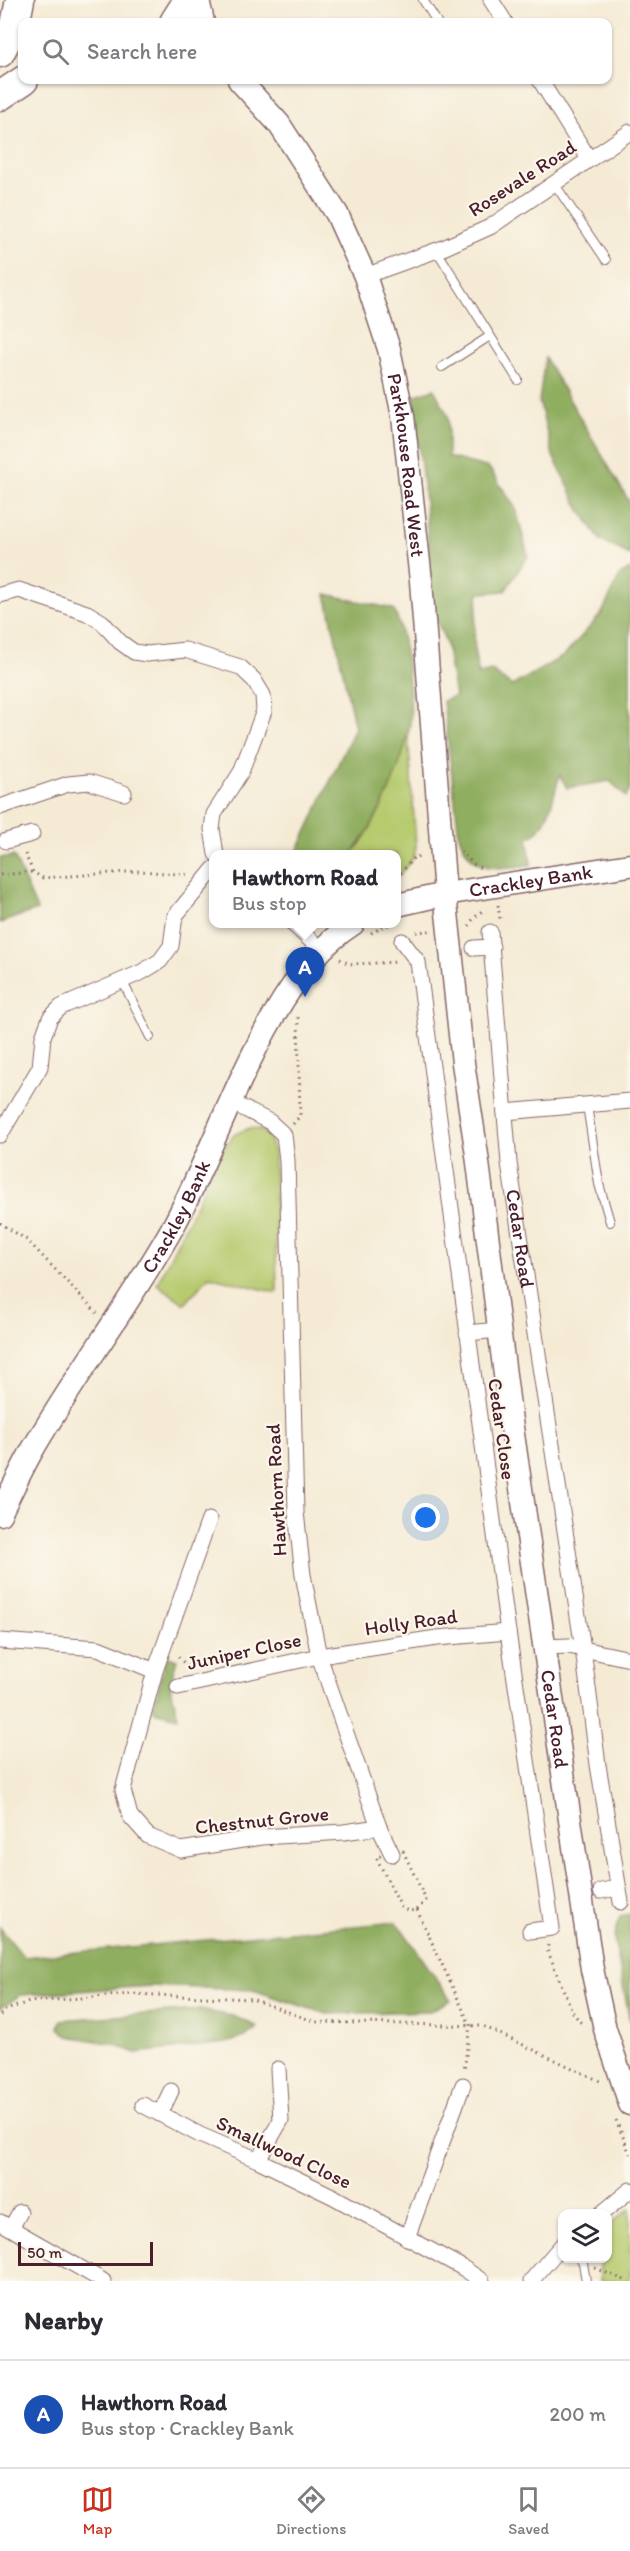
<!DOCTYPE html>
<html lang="en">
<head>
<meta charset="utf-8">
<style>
  :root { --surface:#fff; --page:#f2f2f3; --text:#2b2b33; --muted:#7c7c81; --line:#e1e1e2; --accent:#c8321e }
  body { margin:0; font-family:Itim,sans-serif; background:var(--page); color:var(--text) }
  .controls { position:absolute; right:18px; bottom:18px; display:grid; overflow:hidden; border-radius:12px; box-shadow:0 2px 4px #0004 }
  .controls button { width:54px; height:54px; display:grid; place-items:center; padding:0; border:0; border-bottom:2px solid var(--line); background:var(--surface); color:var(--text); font:30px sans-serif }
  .scale { position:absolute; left:18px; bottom:15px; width:135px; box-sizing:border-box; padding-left:6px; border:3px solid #4a1f2b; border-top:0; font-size:16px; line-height:21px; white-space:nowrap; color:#4a1f2b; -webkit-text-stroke:4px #fbf7ec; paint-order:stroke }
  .you { position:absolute; left:426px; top:1518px; width:21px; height:21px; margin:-15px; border:4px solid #fff; border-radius:50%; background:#1a73e8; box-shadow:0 0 0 9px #1a73e833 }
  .badge { display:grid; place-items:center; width:39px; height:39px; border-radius:50%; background:var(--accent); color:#fff; font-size:20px; font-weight:700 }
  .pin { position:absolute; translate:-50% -50px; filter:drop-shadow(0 2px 3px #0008) }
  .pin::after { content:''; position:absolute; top:32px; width:21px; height:18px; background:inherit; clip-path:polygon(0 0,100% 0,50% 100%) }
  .popup { position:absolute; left:209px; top:850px; width:192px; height:78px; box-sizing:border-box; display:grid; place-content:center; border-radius:12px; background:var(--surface); filter:drop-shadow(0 2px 4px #0005); font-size:20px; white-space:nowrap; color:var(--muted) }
  .popup b { font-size:22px; color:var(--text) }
  .popup::after { content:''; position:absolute; left:50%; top:100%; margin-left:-12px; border:12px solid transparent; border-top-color:var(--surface) }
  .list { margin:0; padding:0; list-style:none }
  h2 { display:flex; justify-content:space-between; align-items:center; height:78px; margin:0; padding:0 24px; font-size:26px }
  h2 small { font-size:20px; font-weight:400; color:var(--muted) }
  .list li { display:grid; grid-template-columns:39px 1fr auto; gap:18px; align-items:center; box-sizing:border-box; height:108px; padding:0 24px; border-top:2px solid var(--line) }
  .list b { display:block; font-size:22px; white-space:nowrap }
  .list p { margin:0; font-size:20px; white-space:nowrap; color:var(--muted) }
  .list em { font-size:20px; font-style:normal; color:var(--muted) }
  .icon { flex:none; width:33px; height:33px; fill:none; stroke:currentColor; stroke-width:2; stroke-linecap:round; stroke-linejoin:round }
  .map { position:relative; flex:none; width:630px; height:2281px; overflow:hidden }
  .search { position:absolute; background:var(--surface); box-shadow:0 2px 4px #0004; left:18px; right:18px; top:18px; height:66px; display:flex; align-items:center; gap:15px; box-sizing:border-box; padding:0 21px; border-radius:12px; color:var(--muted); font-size:22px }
  .sheet { height:186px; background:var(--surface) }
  nav { display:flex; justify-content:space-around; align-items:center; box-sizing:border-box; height:84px; border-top:2px solid var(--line); background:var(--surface); font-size:16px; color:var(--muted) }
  nav a { display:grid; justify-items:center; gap:3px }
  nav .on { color:var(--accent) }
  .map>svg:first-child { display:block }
  .green { fill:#b6ca6e; stroke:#80744c; stroke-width:1.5 }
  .forest { fill:#90ae61; stroke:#6d6646; stroke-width:1.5 }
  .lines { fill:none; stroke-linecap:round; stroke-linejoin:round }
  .lane-casing { stroke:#866666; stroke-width:10 }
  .street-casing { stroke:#866666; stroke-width:17 }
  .secondary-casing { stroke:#866666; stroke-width:25 }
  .highway-casing { stroke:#866666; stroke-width:31 }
  .path { stroke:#866666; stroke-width:3; stroke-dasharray:1.5 4.5; stroke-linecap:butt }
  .lane { stroke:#fff; stroke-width:8 }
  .street { stroke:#fff; stroke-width:15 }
  .secondary { stroke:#fff; stroke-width:22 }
  .highway { stroke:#fff; stroke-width:28 }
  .labels { text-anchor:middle; stroke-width:4.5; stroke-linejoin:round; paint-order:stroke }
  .street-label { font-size:20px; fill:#4a1f2b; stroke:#fbf7ec }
</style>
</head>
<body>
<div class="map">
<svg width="630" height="2281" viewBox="0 0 630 2281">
  <rect width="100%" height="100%" fill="#fbf7ec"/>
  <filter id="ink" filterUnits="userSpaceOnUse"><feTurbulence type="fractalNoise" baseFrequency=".0167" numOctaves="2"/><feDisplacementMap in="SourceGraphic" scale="12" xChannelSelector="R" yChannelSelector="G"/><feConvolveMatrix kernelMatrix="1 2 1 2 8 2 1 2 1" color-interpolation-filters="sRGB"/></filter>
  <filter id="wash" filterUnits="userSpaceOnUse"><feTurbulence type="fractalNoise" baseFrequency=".008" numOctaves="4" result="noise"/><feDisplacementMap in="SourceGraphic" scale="24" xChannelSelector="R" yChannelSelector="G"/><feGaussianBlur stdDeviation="1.35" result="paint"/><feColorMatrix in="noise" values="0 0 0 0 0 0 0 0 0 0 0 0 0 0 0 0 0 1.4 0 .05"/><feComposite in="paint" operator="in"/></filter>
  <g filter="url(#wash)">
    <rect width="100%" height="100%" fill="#f5ebd5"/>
    <path class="green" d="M408,734L416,846L414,857L397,878V854H352C380,820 394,776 408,734Z
      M250,1128C268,1130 269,1137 274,1153L277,1293L209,1276L185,1304L157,1284L223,1149L235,1134Z
      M630,2209V2281H600V2259L608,2258V2226Z"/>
    <path class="forest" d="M545,358L630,503V555L601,541L580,510L553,456L539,401Z
      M434,389L448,416V457L489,468L516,509L528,556L505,591L479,593C475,620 471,647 479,674L492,671L512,686L565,655L602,613L620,575L630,569V790L626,797L610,781L567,788L560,775C553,795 549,830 528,838L531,865C496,868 472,876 459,835L443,701L455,696L446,643L433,610L425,500L413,396Z
      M326,594L393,609C405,629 414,707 409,730C400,770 378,823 352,854H296L355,728Z
      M14,856L37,910L0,923V858Z
      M166,1656L177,1660L170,1684L178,1717L153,1711Z
      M630,1914V2021L614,1939L620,1916Z
      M397,1922L451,2000L430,2011L326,2014L253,1990L151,1986L20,1995L0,2009V1928L24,1957Z
      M199,2010L233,2016L258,2027L245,2037L226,2043L136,2053L114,2044L68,2036L59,2028L61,2020Z"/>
  </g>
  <g filter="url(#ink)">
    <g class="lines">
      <g class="lane-casing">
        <path id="lane" d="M423,0L437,22
          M554,183L606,260
          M437,251L518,380
          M442,367L490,336
          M122,980L150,1037
          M587,1105L599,1184L610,1222
          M579,2258L583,2263L586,2281"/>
      </g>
      <g class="street-casing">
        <g id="street">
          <path d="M491,0L505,22"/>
          <path d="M540,80L589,159"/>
          <path d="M365,276L443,248L490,227L630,132"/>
          <path d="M0,595L19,590L87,613L102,622L120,642L134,652L147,654L185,650L240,667L254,680L263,695L264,711L241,772L214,814L212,829L216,854"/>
          <path d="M0,807L68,784L89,782L124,793"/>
          <path d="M6,841L32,834"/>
          <path d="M293,924L320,949"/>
          <path id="s1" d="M490,932L509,1163L583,1649L598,1765L621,1902"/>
          <path d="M402,941L418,962L508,1632L552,1928L530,1931"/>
          <path d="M474,948L492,947"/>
          <path d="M231,1102L270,1122L284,1135L287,1160L296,1512L303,1575L319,1656L379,1827L392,1854"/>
          <path d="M505,1112L630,1101"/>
          <path d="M0,1135L40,1067L43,1037L50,1018L61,1007L142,972L160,961L171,946L175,916L214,869"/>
          <path d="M467,1333L499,1330"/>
          <path d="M209,1520L155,1671L123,1790L130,1816L148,1836L181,1850L261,1837L344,1832L379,1827"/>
          <path d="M0,1641L98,1648L155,1671"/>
          <path d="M544,1647L569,1646L630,1659"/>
          <path d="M178,1687L319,1656L437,1638L508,1632"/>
          <path d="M601,1891L618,1888"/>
          <path d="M143,2105L200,2135L258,2160L332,2196L463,2268L482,2281"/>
          <path d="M160,2114L171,2091"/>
          <path d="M258,2160L281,2120L278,2069"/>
          <path d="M601,2214L630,2190"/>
          <path d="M0,2222L103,2281"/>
          <path d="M11,2228L20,2212"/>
          <path d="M407,2238L463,2085"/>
          <path d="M531,2281L562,2245"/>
        </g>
      </g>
      <g class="secondary-casing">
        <g id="secondary">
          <path d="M198,0L203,22"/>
          <path id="s2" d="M239,80L279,124L337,214L365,276L389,349L403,416L421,581L445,894L463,1063L477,1155L510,1414L592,1969L605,2029L630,2104"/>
          <path id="s3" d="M397,905L445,894L630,865"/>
          <path id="s4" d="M0,1514C11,1492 21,1470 33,1449C77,1373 131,1302 174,1225C221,1138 268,977 353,924"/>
        </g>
      </g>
      <g class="highway-casing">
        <path id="highway" d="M174,22L188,0
          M0,53L15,25L20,0
          M0,96L24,80"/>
      </g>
      <path class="path" d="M461,851L473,864L481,868
        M25,854L33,872L43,878L140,871L190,875
        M0,875L33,872
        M397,878L414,857L422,856
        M498,905L500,919
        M469,926L473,919L484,909
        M416,932L430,931
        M371,933L387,925L393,926
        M340,959L349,964L398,962
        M293,1124L300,1116L298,1016
        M0,1223L27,1240L97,1313
        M178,1657L190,1669
        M403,1851L426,1900L417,1910L408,1911L401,1907L376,1857Z
        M417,1910L470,2025L464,2071
        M548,1945L547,1949L572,2011L583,2026
        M0,2015L6,2010L29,2002L133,1994L252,1999L316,2022L483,2026L602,2082
        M616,2120L630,2154
        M595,2268L627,2281"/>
      <use href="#lane" class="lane"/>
      <use href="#street" class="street"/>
      <use href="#secondary" class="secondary"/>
      <use href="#highway" class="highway"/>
    </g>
  </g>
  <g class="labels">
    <g class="street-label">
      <text transform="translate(522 178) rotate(-33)" y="7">Rosevale Road</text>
      <text dy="7" stroke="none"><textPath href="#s2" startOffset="429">Parkhouse Road West</textPath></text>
      <text dy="7" stroke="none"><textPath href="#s3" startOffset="136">Crackley Bank</textPath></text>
      <text dy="7" stroke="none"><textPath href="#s4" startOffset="346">Crackley Bank</textPath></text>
      <text dy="7" stroke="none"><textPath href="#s1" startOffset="308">Cedar Road</textPath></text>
      <text transform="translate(502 1429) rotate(82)" y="7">Cedar Close</text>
      <text transform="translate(276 1490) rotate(-93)" y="7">Hawthorn Road</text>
      <text transform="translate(411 1622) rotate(-8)" y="7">Holly Road</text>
      <text transform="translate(244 1651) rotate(-12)" y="7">Juniper Close</text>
      <text dy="7" stroke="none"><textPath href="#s2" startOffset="1692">Cedar Road</textPath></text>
      <text transform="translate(262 1820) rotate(-6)" y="7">Chestnut Grove</text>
      <text transform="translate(284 2152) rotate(25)" y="7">Smallwood Close</text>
    </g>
  </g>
</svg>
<div class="controls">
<button><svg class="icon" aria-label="layers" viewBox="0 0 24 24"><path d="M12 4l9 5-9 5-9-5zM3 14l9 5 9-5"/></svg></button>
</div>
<div class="scale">50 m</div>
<div class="you"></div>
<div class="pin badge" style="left:305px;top:997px;background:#1a4fb4">A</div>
<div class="popup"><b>Hawthorn Road</b>Bus stop</div>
<div class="search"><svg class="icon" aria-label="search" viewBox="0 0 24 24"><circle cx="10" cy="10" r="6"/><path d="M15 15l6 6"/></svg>Search here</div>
</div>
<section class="sheet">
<h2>Nearby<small></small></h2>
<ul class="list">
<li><span class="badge" style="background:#1a4fb4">A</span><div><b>Hawthorn Road</b><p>Bus stop · Crackley Bank</p></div><em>200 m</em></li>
</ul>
</section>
<nav>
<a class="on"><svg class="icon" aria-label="map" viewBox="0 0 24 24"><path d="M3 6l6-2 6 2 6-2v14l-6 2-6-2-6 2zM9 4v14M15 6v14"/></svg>Map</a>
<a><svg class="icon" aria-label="directions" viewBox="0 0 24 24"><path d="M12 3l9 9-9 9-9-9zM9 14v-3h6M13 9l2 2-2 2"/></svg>Directions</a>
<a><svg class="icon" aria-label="saved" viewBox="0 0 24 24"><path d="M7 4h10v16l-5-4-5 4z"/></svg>Saved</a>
</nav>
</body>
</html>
